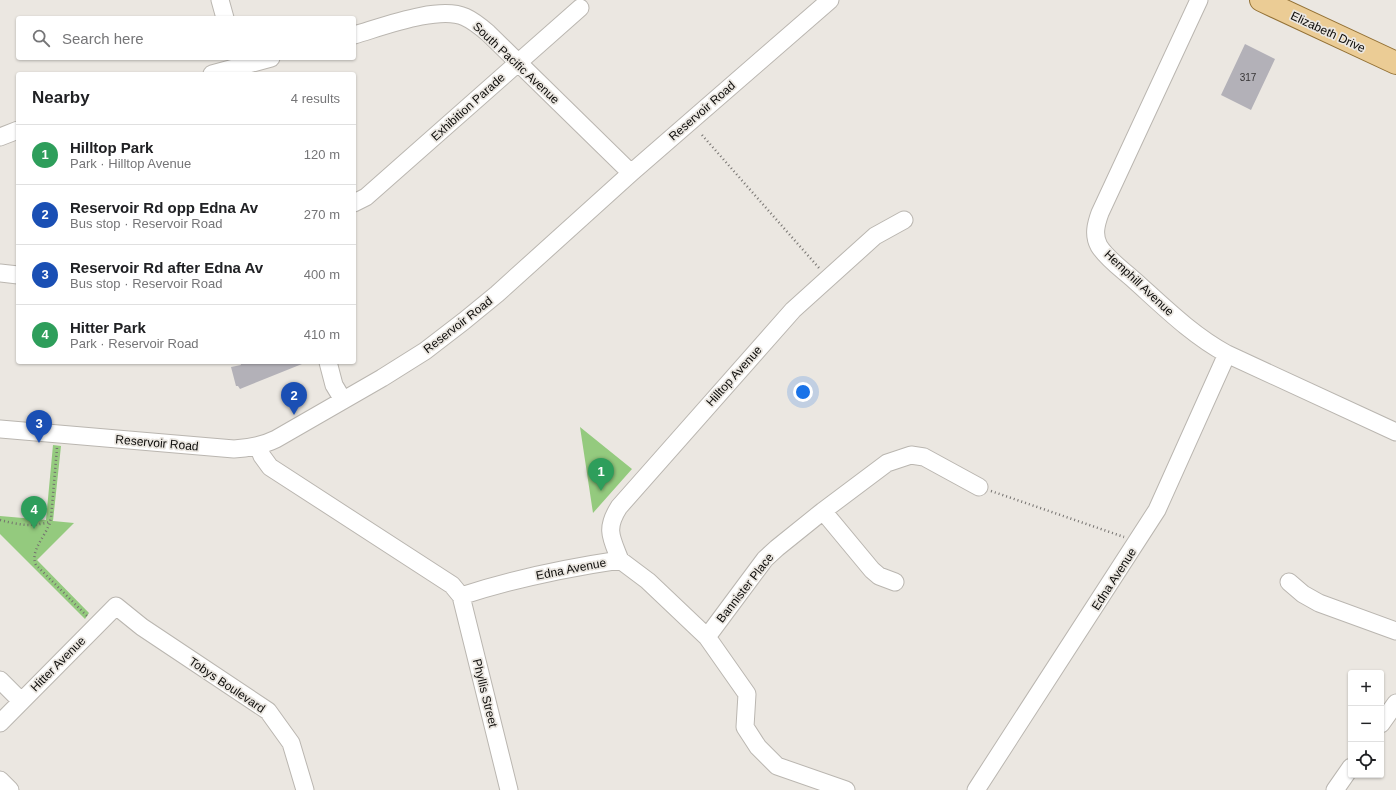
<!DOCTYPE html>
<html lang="en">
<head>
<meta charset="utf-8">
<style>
  :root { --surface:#fff; --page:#f2f2f2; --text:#202124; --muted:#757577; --line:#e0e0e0; --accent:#d93025 }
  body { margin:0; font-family:Helvetica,sans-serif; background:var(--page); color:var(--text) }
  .controls { position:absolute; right:12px; bottom:12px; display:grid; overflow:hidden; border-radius:4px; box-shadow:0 1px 3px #0004 }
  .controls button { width:36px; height:36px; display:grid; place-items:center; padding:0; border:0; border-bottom:1px solid var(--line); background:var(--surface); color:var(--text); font:20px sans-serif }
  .you { position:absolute; left:803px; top:392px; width:14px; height:14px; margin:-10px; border:3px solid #fff; border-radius:50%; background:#1a73e8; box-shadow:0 0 0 6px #1a73e833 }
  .badge { display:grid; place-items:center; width:26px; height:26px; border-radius:50%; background:var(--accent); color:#fff; font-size:13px; font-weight:700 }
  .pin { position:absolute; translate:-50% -33px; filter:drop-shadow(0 1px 2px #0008) }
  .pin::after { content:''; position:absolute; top:21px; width:14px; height:12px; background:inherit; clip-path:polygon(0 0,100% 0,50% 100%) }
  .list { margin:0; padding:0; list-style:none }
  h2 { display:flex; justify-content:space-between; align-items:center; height:52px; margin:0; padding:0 16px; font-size:17px }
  h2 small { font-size:13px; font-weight:400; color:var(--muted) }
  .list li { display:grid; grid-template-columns:26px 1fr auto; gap:12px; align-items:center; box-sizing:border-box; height:60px; padding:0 16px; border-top:1px solid var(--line) }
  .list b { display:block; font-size:15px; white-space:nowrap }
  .list p { margin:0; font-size:13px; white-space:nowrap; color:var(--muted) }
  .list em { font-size:13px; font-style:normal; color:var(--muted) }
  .icon { flex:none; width:22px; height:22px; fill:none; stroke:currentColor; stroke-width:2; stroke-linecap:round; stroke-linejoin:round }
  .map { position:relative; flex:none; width:1396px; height:790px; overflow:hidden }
  .search { position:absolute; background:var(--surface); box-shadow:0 1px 3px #0004; left:16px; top:16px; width:340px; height:44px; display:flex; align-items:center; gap:10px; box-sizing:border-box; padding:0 14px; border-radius:4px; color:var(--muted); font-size:15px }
  .panel { position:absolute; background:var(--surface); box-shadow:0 1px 3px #0004; left:16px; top:72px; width:340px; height:292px; border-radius:4px }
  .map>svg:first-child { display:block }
  .green { fill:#94ca7e }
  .building { fill:#b3b1b8 }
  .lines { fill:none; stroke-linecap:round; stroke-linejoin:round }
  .minor-casing { stroke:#bab6b0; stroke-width:19 }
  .major-casing { stroke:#947236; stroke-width:24 }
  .path { stroke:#74716e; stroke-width:2.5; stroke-dasharray:1 3; stroke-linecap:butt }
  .minor { stroke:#fff; stroke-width:17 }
  .major { stroke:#ebcc95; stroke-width:22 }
  .labels { text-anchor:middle; stroke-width:3.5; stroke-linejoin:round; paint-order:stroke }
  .number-label { font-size:10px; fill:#363435 }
  .street-label { font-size:12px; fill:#0c0b09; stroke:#ebe7e1 }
</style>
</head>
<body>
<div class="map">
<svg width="1396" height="790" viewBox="0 0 1396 790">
  <rect width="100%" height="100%" fill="#ebe7e1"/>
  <path class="green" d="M580,427L632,469L593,513Z
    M53,445L61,446L53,521L74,523L37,560L89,613L85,619L0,534V516L46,520Z"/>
  <path class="building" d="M1245,44L1275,59L1251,110L1221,95Z
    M240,362H307L240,389L238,386H236L231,367L241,365Z"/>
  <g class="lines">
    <g class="minor-casing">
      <path id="minor" d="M220,0L225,18
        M1199,0L1100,213C1096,224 1093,235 1099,246C1107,259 1123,270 1134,280C1164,307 1192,335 1227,354L1396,432
        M354,35C382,27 439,5 465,17C474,21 481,27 488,33L631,173
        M212,74L271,58
        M0,137L18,130
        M354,203L366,197L580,8
        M0,273L18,275
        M328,362L334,385L343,400
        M0,429L234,449C249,448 262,446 276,439L382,378L425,351L464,321L497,294L631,173L830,0
        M258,446L262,456L270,467L452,585L461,596C513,579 566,568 620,560L648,581L707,637L747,694L745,727L758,747L777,766L846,790
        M823,511L872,570L879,576L895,582
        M620,560C611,537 605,529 619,507L793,310L875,236L904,220
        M1289,582L1303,594L1319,603L1396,631
        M461,596L509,790
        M707,637L765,559L777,548L823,511L887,463L911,455L924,457L979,487
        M0,680L21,701
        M0,723L116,606L142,627L268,711L291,743L305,790
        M1381,724L1396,703
        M0,780L10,790
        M976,790L1157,510L1227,354
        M1335,790L1351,767"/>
    </g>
    <g class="major-casing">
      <path id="major" d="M1261,0L1396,63"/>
    </g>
    <path class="path" d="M702,135L819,268
      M57,448L51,518C50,521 50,525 48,527C43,539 30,552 36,565L88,617
      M991,491L1124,537
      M0,520C20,525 29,527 50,522"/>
    <use href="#minor" class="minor"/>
    <use href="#major" class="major"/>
  </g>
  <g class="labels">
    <g class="number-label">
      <text x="1248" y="81">317</text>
    </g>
    <g class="street-label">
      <text transform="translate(1328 32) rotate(25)" y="4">Elizabeth Drive</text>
      <text transform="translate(516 63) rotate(43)" y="4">South Pacific Avenue</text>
      <text transform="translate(468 107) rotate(-42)" y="4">Exhibition Parade</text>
      <text transform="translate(702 111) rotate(-41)" y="4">Reservoir Road</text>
      <text transform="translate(1139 283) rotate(43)" y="4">Hemphill Avenue</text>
      <text transform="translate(458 325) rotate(-38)" y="4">Reservoir Road</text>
      <text transform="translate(734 376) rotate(-48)" y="4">Hilltop Avenue</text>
      <text transform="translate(157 443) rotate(5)" y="4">Reservoir Road</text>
      <text transform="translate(571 569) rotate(-11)" y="4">Edna Avenue</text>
      <text transform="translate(1114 579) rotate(-57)" y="4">Edna Avenue</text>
      <text transform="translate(745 588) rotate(-52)" y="4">Bannister Place</text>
      <text transform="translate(58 664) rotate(-45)" y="4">Hitter Avenue</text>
      <text transform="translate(227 685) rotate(34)" y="4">Tobys Boulevard</text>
      <text transform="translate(485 693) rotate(76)" y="4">Phyllis Street</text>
    </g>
  </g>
</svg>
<div class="controls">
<button>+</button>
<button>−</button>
<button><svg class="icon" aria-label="locate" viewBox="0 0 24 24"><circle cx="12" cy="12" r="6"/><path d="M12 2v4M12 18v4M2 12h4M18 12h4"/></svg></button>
</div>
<div class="you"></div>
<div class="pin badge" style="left:601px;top:491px;background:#2e9e5b">1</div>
<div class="pin badge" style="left:294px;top:415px;background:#1a4fb4">2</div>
<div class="pin badge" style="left:39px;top:443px;background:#1a4fb4">3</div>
<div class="pin badge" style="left:34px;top:529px;background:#2e9e5b">4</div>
<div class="search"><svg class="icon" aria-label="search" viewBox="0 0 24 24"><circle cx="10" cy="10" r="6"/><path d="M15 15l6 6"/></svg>Search here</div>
<section class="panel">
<h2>Nearby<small>4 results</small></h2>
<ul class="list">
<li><span class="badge" style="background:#2e9e5b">1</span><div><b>Hilltop Park</b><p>Park · Hilltop Avenue</p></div><em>120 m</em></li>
<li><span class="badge" style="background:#1a4fb4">2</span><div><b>Reservoir Rd opp Edna Av</b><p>Bus stop · Reservoir Road</p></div><em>270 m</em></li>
<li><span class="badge" style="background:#1a4fb4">3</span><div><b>Reservoir Rd after Edna Av</b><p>Bus stop · Reservoir Road</p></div><em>400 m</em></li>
<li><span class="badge" style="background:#2e9e5b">4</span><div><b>Hitter Park</b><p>Park · Reservoir Road</p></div><em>410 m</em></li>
</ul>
</section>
</div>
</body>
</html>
